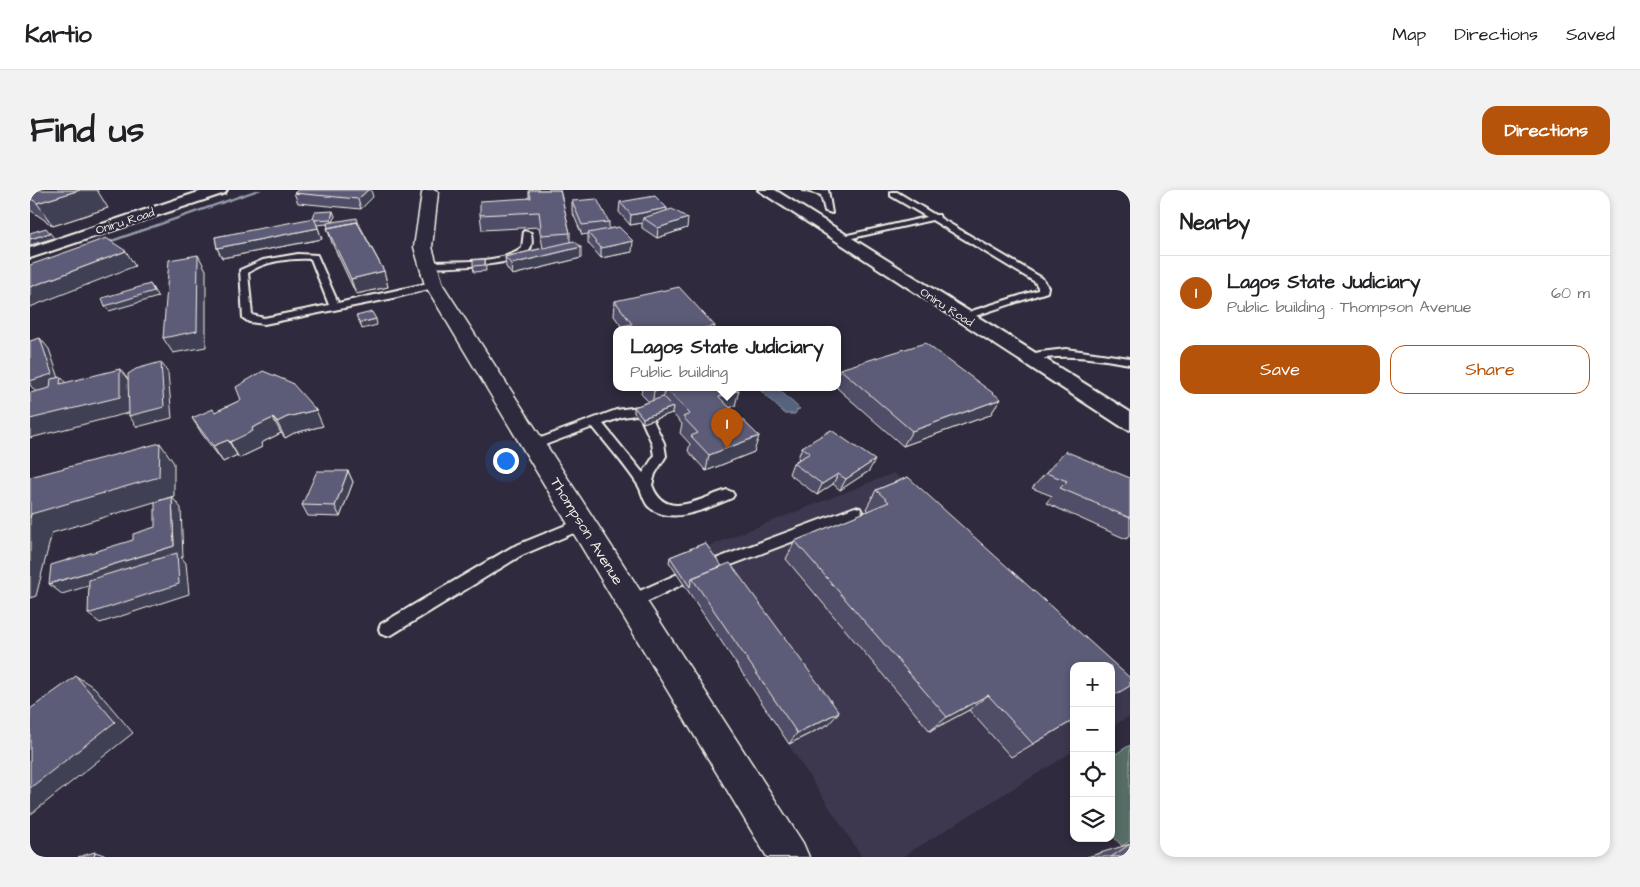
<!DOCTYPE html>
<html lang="en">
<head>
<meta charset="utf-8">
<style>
  :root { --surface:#fff; --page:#f2f2f2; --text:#202124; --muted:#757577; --line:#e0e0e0; --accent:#b45309 }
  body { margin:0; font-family:"Architects Daughter",sans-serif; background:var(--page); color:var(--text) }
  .controls { position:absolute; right:15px; bottom:15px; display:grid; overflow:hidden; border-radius:10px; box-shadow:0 2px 8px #0003 }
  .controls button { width:45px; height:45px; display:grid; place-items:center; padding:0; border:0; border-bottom:1px solid var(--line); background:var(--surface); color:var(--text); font:25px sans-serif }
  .you { position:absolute; left:475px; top:270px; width:18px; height:18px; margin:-12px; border:4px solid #fff; border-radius:50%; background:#1a73e8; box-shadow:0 0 0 8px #1a73e833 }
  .badge { display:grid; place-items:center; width:32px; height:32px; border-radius:50%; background:var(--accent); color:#fff; font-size:16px; font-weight:700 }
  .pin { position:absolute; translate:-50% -41px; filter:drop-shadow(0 1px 2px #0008) }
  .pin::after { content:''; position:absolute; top:26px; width:18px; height:15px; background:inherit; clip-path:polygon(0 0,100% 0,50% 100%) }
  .popup { position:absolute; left:583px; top:136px; width:228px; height:65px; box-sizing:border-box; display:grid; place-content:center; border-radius:10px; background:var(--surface); filter:drop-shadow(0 1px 4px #0005); font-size:16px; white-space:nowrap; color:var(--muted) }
  .popup b { font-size:19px; color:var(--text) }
  .popup::after { content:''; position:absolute; left:50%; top:100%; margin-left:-10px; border:10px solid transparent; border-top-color:var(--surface) }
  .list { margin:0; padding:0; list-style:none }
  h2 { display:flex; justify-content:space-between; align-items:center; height:65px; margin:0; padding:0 20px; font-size:21px }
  h2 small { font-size:16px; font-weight:400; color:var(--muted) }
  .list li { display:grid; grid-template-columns:32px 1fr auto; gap:15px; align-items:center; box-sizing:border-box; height:75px; padding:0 20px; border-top:1px solid var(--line) }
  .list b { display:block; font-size:19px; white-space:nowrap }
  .list p { margin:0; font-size:16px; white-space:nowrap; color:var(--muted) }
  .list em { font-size:16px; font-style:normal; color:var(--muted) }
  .actions { display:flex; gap:10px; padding:15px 20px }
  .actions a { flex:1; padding:11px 0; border:1px solid var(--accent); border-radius:15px; text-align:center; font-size:18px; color:var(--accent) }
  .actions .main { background:var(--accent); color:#fff }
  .icon { flex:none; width:28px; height:28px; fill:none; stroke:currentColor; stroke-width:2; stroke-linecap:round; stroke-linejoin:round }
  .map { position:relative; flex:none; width:1100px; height:667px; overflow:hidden; border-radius:15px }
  header { display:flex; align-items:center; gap:30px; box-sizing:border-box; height:70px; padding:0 25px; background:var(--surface); border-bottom:1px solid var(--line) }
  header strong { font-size:24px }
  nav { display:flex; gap:28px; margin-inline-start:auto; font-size:18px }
  .intro { display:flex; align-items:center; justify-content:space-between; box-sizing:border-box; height:120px; padding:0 30px }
  h1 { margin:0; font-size:35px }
  .button { padding:12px 22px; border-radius:15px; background:var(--accent); color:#fff; font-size:18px; font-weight:700 }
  main { display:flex; gap:30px; padding:0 30px }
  aside { flex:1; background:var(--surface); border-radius:15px; box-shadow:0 2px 8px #0003 }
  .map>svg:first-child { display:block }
  .built { fill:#3d394f }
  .green { fill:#576c66; stroke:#a6aea7 }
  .water { fill:#54647d; stroke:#949ca8 }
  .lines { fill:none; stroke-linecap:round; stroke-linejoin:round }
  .stream { fill:#949ca8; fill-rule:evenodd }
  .service-casing { stroke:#f4f1e8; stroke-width:4 }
  .minor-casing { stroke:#f4f1e8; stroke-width:4 }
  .tertiary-casing { stroke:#f4f1e8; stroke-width:3 }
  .service { fill:#2f2a3d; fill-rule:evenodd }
  .minor { fill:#2f2a3d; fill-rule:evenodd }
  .tertiary { fill:#2f2a3d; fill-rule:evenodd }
  .wall { fill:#504e67; stroke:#f4f1e8 }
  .shaded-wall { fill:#414054; stroke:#f4f1e8 }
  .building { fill:#5d5b78; stroke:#f4f1e8 }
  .labels { text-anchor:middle; stroke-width:4.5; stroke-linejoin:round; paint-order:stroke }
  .far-street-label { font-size:12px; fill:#f4f1e8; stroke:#2f2a3d }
  .street-label { font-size:15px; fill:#f4f1e8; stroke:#2f2a3d }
</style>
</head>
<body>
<header>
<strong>Kartio</strong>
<nav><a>Map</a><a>Directions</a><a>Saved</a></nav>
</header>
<div class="intro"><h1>Find us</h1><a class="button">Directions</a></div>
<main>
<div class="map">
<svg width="1100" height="667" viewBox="0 0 1100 667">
  <rect width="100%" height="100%" fill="#2f2a3d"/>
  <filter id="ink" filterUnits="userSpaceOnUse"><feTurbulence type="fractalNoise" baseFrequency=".02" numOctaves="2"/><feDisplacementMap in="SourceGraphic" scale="10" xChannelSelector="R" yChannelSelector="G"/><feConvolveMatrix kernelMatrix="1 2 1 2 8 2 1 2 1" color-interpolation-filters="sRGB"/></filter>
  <g filter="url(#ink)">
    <path class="built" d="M864,283L1075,476H1044V561L872,667H832L639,372Z
      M1081,481L1100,498V526L1081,537Z"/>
    <path class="green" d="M1100,555V651L1092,656L1081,644V567Z"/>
    <path class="water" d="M738,198H747L770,219L767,220L765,224H755L730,200Z"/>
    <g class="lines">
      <path class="stream" d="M225,0H232L74,55L69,54Z"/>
      <g class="service-casing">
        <path id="service" d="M773,0H798L802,23L795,21L791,5Z
          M861,2H867L905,25H909L910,28L1012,88L1018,97L1017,102L933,130L929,129V125L1008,100V97L1005,92L902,30L809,51V47L897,27L861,6Z
          M494,41L501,43C502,50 503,56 498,62C484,77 418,77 397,78L393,75L397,72C421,71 474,74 492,58Z
          M268,64L287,65L308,113L404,92L409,95L407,97L359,109L234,134L219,132L213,128L210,80L233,70ZM281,69L299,115L234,128L222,125L218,83C234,71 261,68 281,69Z
          M1036,159L1100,168V174C1065,168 1033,163 998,171L993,168L994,166L1010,162Z
          M609,217L615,221L613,224L592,227L573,234L613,283L624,266L622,253L612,231L618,227L622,228L634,253L636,266L625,284L622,295C635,332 671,308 697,300L702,302L704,305L702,308C678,318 640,337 618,316C613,310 612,301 608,295C595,275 578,256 563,237L504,259L498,255L500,252L586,220Z
          M825,317L830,318L832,322L830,326L685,381L680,379L678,375L680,371Z
          M553,328L558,329L560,333L558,337L492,365L363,444L357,446L351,444L349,439L351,434L482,357Z
          M650,383L655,385L657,389L655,393L606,417L601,419L596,417L593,412L596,407Z"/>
      </g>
      <g class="minor-casing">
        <path id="minor" d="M175,0H197L195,3L0,68V58Z
          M728,0H745L1100,222V240L1092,237Z"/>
      </g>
      <g class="tertiary-casing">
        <path id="tertiary" d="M394,0H406L408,3L402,57L413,95L773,653L779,667H737L395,95L384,57L392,3Z"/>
      </g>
      <use href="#service" class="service"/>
      <use href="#minor" class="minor"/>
      <use href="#tertiary" class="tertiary"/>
    </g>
    <path class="wall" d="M0,0L78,18L23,36L0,20Z
      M499,0H530L540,43V52L551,68L482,85L476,77L475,67L513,58L509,37L452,40L450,25L499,8Z
      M264,3L343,7L331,19L268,13Z
      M542,11L579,32V39L602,62L571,68L558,53V44L552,45L542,21Z
      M590,12L637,20L657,38L627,48L612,38V33L600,35L589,22Z
      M305,26L303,32L330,36L354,81L358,97L326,104L302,53L297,38H298L297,34L287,35L292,49L192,68L187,58L185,47Z
      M455,69L456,81L444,82L443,76Z
      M585,111L684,140H592V137L584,126Z
      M810,179L971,209L960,225L873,256L807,198V187Z
      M612,198H706L705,216L700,217L724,262L676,281L658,261L660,254L650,243L652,234L642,223L613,233L604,223V217L619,212L611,204Z
      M211,210L293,236L264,243L255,248L251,243L231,253L232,257L209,268L207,265L193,272L172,244L162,228L185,222Z
      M772,257L839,281L810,300L803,294L787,305L759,284L763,273L769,269L768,268Z
      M318,281L323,292L310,327L278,326L272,315Z
      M1016,283L1100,288V346L1096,349L1016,313L1022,306L1002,298Z
      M878,287L1044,530L981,567L939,520L900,541L756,369L765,351L838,321L836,319L846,300Z
      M675,353L799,534L759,554L639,372L640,367Z
      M1100,654V667H1057Z"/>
    <path class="shaded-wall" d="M50,0H67L78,18L23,36L7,13Z
      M338,0H341L343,7L331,19L328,9Z
      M637,18L636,29L613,28L612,33L600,35L601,25Z
      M303,21L305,26L303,34L301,29Z
      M658,28L657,38L627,48L628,38Z
      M288,38L292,49L192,68L187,58Z
      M20,43L24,48L0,55V49Z
      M603,51L602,62L571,68V58Z
      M551,57V68L482,85L481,74Z
      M96,61L105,76L0,117V97Z
      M168,65L176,80V157L143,163L133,148Z
      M354,81L358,97L326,104L321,89Z
      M120,94L128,107L79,121L75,116Z
      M346,129L347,135L332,139L330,133Z
      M685,136L684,140H665Z
      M10,148L19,159L30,191L31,187L44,203H7L0,195V191Z
      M131,172L138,183L142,228L107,237L99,226Z
      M90,179L102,195V222L0,248V229Z
      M633,198H635L633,213L622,216L624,201Z
      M709,200L705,216L686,222L689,207Z
      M971,209L960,225L873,256L882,241Z
      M643,217L642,223L613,233V228Z
      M286,220L293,236L264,243L255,248L247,232L257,227Z
      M243,228L251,243L231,253L232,257L209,268L200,252L222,238Z
      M729,246L724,262L676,281L679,265Z
      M198,250L207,265L193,272L183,256Z
      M130,253L144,273V306L22,343L6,406L0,408V328L1,324Z
      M845,270L839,281L810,300L816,289Z
      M318,281L323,292L310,327L305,316Z
      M808,284L803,294L787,305L792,294Z
      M142,307L151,318L153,367H151L156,373L159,404L70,433L58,424L148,368L32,404L19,394L144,356Z
      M46,486L65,498L103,543L0,625V598Z
      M958,505L939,520L900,541L917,527Z
      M809,522L799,534L759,554L767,543Z
      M65,662L80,667H64Z"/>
    <path class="building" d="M0,0H50L7,13L0,8Z
      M268,0H338L328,9L264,3Z
      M499,0H530L540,43L512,45L509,22L450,25V11L501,8Z
      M625,6L637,18L601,25L590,12Z
      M567,9L579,32L552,35L542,11Z
      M642,19L658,28L628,38L613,28Z
      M303,21L301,29L285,30L284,28H283L285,22Z
      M284,28L288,38L187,58L185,47Z
      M327,28L329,35L327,32L298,38L297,33Z
      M327,32L354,81L321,89L297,38Z
      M589,37L603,51L571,58L558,43Z
      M16,38L20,43L0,49V43Z
      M76,48L96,61L0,97V75Z
      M544,51L551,57L481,74L475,67Z
      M168,65L167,141L133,148L139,70Z
      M455,69V75L443,76V70Z
      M120,94L124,101L75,116L72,108Z
      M649,97L685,136L665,140H595L592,136L602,134L585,111Z
      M342,122L346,129L330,133L326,126Z
      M10,148L22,184L0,191V151Z
      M895,153L971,209L882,241L810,179Z
      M131,172L134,217L99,226L98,184L106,179Z
      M90,179V207L0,229V203L20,198L21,189L31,187L30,194Z
      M233,181L262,193L286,220L257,227L247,232L243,228L222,238L223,241L200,252L198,250L183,256L162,228L183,219L185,222L211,210L206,197Z
      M621,198H633L624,201Z
      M635,198H706L709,200L689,207L729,246L679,265L661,246L668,243L653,227L660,224Z
      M633,207L643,217L613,228L604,217Z
      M801,240L845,270L816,289L808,284L792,294L763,273L780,263L772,257Z
      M130,253L129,287L1,324L0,328V287Z
      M1035,261L1100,288V328L1030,298L1037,291L1016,283Z
      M287,281H318L305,316L272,315Z
      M878,287L1100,488V496L1081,507V476H1044V530L1003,554L958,505L917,527L765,351L859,312L846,300Z
      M142,307L144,356L19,394L21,375L103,350V344L125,337V312Z
      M675,353L692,376L662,388L660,397L640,367Z
      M147,363L149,394L58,424L59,390Z
      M700,373L809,522L767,543L662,388Z
      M46,486L85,532L0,598V519Z
      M1100,654V667H1081Z
      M65,662L64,667H48Z"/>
  </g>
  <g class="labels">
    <g class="far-street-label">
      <text transform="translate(95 31) rotate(-18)" y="4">Oniru Road</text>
      <text transform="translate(917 117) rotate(33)" y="4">Oniru Road</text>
    </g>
    <g class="street-label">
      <text transform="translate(557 341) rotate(58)" y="5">Thompson Avenue</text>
    </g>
  </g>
</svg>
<div class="controls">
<button>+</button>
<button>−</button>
<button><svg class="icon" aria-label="locate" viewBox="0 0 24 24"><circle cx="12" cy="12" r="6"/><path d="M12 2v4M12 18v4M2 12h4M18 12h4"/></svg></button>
<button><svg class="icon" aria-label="layers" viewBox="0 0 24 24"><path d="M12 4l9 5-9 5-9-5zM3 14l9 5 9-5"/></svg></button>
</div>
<div class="you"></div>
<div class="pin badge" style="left:697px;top:259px">1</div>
<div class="popup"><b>Lagos State Judiciary</b>Public building</div>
</div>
<aside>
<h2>Nearby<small></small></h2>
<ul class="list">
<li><span class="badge">1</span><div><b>Lagos State Judiciary</b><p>Public building · Thompson Avenue</p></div><em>60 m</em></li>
</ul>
<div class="actions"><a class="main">Save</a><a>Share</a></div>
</aside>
</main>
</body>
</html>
